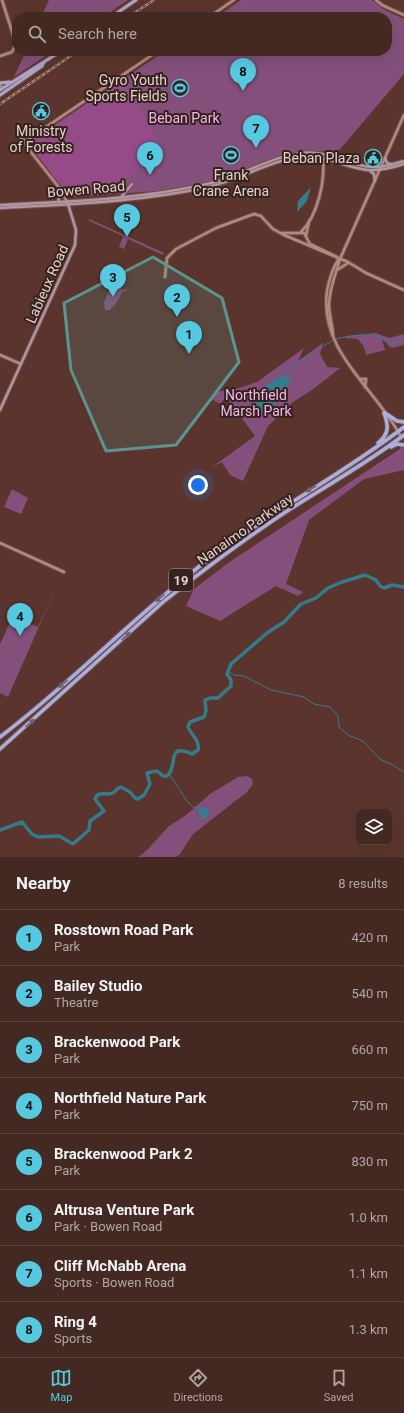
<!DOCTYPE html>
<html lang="en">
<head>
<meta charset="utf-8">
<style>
  :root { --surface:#442822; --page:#4e342f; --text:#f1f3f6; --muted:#afa6a5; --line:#5c4440; --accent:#56c9e1 }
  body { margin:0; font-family:Roboto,sans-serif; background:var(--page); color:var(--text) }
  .controls { position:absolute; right:12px; bottom:12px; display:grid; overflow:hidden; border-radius:8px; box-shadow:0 4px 16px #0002 }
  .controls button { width:36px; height:36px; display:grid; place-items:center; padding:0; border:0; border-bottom:1px solid var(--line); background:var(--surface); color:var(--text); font:20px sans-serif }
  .you { position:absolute; left:198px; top:485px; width:14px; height:14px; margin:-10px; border:3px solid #fff; border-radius:50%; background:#1a73e8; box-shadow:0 0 0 6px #1a73e833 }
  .badge { display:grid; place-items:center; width:26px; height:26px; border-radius:50%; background:var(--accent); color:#111; font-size:13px; font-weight:700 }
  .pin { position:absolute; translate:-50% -33px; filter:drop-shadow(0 1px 2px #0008) }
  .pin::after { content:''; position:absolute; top:21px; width:14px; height:12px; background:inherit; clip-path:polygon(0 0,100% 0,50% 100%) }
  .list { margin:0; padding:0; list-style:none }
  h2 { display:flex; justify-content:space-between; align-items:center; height:52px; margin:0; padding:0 16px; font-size:17px }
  h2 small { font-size:13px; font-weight:400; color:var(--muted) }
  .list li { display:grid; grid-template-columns:26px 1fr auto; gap:12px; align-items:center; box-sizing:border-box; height:56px; padding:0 16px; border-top:1px solid var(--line) }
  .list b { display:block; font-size:15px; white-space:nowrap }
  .list p { margin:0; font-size:13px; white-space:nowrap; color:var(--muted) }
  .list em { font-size:13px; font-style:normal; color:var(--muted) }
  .icon { flex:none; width:22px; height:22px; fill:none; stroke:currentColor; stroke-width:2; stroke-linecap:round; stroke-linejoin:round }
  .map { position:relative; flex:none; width:404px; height:857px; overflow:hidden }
  .search { position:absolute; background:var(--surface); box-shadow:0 4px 16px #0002; left:12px; right:12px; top:12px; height:44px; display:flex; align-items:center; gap:10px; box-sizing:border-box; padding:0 14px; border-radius:16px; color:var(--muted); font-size:15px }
  .sheet { height:500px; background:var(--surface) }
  nav { display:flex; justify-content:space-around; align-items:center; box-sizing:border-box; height:56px; border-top:1px solid var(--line); background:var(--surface); font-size:11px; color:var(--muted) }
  nav a { display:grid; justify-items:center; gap:2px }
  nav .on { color:var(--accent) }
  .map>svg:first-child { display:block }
  .green { fill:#84507b }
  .forest { fill:#944b88 }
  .water { fill:#347c8c }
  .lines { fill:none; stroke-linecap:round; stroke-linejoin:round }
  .stream { stroke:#347c8c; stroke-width:1 }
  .river { stroke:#347c8c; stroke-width:3.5 }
  .tertiary-casing { stroke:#72524b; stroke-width:4.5 }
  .secondary-casing { stroke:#72524b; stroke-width:4.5 }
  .primary-casing { stroke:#72524b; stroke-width:5 }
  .trunk-casing { stroke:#72524b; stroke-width:5.5 }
  .tertiary { stroke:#b5887e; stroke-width:2.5 }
  .secondary { stroke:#b196a2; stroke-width:2.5 }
  .primary { stroke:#ada4c7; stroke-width:3 }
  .trunk { stroke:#aaaddf; stroke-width:3.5 }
  .rail-casing { stroke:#a4867f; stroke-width:2.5 }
  .rail { stroke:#34221e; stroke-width:1; stroke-dasharray:3; stroke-linecap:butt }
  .oneway { fill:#696175 }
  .marked { fill:#5b968e; fill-opacity:0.2; stroke:#5b968e; stroke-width:3; stroke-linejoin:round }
  .labels { text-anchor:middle; stroke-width:4; stroke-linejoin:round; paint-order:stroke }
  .shield { fill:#34221e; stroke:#b29c96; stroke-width:1 }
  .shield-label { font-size:13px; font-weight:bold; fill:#e8d0ca }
  .poi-label { font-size:14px; fill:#e8d0ca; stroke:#34221e; text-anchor:end }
  .park-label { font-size:14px; fill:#f5b9e9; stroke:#34221e }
  .street-label { font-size:14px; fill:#e8d0ca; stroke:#34221e }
</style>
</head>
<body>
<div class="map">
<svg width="404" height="857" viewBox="0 0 404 857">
  <rect width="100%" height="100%" fill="#5b352d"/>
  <path class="green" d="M49,0H128L103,17H41Z
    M241,0H372L383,9L404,19V74L336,154L323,151L280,157L217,181L159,191L71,197L31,146V141L165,51H387V17H216Z
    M26,51H53L14,77Z
    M89,219L164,253L163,255L128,239L124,249L119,247L123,236L89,221Z
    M107,281C113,288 120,289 128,290L122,292L117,302L110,310H105L104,303L110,288L106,282Z
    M376,333L389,338L404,334V345L392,348L382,339L385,350L366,355L364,347L358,339L345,338L346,336Z
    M323,343L320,354L327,367L340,368L312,390L293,402L268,426L243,481L230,475L222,462L212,467L255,436L226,397L220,404L211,399L216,392L239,388L257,382L304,348L298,361Z
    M400,445L404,446V470L364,479L309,520L286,584L303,592L298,596L276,586L220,621L186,606L194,589L228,563L400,449Z
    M12,489L28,498L21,514L4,507Z
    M56,588L8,697L0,693V644L13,616L38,627Z
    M247,776L252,779L253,784L247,792L193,834L180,854L176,857H138L147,850L169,826L185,816L210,794L238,777Z"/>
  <path class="forest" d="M121,81L151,125L156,140L133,176L124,178L121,186L126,189L125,192L71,197L66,193L31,147L32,140Z"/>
  <path class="water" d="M311,187L307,201L297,212L298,201Z
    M287,376L291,379C286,392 274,409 259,412L257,411L252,395L279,377Z
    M199,807L210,809L209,814L204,819H201L198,810Z"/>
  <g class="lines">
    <path class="stream" d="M336,339C353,335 371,332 387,340L389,346L404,338
      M279,377L305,358L333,340
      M230,667L229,672L234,675L244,676L271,690L304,697L314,704L330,707L338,716L339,727L348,735L363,741L381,760L391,764L404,772
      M170,775L187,801L194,808L199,807"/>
    <path class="river" d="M0,830L22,822L32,834L38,837L59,836L73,844L89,830L90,821L104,811L95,799C98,790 106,796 113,793C116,791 117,788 121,787L130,792L135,798L138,799L144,795L150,784L147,773L157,771L163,776H167C179,767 165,742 192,754L198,750C200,740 191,735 188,727L190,722L204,717L206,711L205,700L210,698H218L231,686V680L227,674L231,664L267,633L284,622L301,604L316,598L328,588L342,582L365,575L376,580L380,586L384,588L392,585L404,587"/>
    <g class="tertiary-casing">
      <path id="tertiary" d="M376,0L382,5L404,15
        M209,17L234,0
        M0,56L12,52L16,44L2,0
        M0,85L2,88
        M20.5 135a5.5 5.5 0 1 1 11 0a5.5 5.5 0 1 1-11 0Z
        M30,138L158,51
        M24,140L27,147L61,190L67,202
        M301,232C318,215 325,182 323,158
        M282,233H304L310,244L337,257
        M306,236L309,221
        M338,260C332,269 329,281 327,291C319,353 376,388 401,437
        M337,270L348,263
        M165,277L167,258L176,249L216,228L254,214L261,216L273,229L284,235L348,262L366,273L404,290
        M333,336C333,326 329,316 329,305C329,288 336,274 340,259L404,115
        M0,355L21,364
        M360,379H366L365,387
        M0,543L64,572"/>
    </g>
    <g class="secondary-casing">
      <path id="secondary" d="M385,158L387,163L391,164
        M370,171L374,174L375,181
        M122,196L132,184
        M58,202L61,190
        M0,205C70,202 143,199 211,183C242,176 270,157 301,153C330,150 346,165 371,167C383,168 393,164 404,161
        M0,208C70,204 140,202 208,187C240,180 268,161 300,157C326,154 345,168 368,170C381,171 392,168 404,164
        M0,410L75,245L76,230L68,204"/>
    </g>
    <g class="primary-casing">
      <path id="primary" d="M111,17L136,0
        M0,83L10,82
        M0,90L61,51
        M0,95L42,66L44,62"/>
    </g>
    <g class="trunk-casing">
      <path id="trunk" d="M385,413L397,421L404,422
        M378,443C389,434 389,426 384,413
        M391,447L397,444L404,445
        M0,737C73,682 136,614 209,559C271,511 342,475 404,427
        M0,749L163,602C202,571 242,541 284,513C324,487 366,464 404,435"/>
    </g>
    <use href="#tertiary" class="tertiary"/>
    <use href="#secondary" class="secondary"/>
    <use href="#primary" class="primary"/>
    <use href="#trunk" class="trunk"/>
    <g class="rail-casing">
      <path id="rail" d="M128,17L154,0
        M0,104L78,51"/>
    </g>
    <use href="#rail" class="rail"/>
  </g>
  <defs><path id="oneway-solid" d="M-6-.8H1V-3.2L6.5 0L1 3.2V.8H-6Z"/></defs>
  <g class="oneway">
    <use href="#oneway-solid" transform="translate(311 489) rotate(149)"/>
    <use href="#oneway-solid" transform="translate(160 598) rotate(140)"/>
    <use href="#oneway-solid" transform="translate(126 636) rotate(-43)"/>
    <use href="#oneway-solid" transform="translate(63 684) rotate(139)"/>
    <use href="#oneway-solid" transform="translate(30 723) rotate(-43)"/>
  </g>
  <path class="marked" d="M153,257L222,298L239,362L176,445L106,451L71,370L64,303Z"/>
  <defs>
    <g id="stadium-ring" transform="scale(0.9)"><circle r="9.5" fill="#34221e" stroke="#56c9e1" stroke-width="1.5"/><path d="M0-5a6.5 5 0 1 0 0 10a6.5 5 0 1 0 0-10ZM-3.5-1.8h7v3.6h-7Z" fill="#56c9e1"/></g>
    <g id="civic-ring" transform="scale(0.9)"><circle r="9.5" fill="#34221e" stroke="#56c9e1" stroke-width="1.5"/><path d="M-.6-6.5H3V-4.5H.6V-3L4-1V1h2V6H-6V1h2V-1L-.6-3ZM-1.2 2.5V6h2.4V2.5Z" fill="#56c9e1"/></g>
  </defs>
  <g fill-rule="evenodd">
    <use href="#stadium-ring" x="180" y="88"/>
    <use href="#civic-ring" x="41" y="111"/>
    <use href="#stadium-ring" x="231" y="155"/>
    <use href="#civic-ring" x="373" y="158"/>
  </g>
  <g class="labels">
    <rect class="shield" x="169" y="569" width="24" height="22" rx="3"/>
    <g class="shield-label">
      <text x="181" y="585">19</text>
    </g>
    <g class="poi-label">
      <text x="167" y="85">Gyro Youth<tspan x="167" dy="16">Sports Fields</tspan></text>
      <text x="41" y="136" text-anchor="middle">Ministry<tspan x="41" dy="16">of Forests</tspan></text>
      <text x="360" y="163">Beban Plaza</text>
      <text x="231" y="180" text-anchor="middle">Frank<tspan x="231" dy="16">Crane Arena</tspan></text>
    </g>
    <g class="park-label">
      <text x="184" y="123">Beban Park</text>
      <text x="256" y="400">Northfield<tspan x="256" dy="16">Marsh Park</tspan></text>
    </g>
    <g class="street-label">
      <text transform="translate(86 189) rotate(-5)" y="5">Bowen Road</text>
      <text transform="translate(47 284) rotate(-66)" y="5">Labieux Road</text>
      <text transform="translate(245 529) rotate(-35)" y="5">Nanaimo Parkway</text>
    </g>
  </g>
</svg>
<div class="controls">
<button><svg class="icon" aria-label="layers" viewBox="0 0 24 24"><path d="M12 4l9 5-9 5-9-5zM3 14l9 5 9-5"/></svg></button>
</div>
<div class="you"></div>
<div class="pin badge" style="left:189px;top:354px">1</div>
<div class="pin badge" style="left:177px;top:317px">2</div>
<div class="pin badge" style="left:113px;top:297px">3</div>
<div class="pin badge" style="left:20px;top:636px">4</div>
<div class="pin badge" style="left:127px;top:237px">5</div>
<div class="pin badge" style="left:150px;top:175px">6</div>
<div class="pin badge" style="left:256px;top:148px">7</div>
<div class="pin badge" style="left:243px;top:91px">8</div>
<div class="search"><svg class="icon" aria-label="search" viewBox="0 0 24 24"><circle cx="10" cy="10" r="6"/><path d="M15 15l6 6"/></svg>Search here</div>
</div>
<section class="sheet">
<h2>Nearby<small>8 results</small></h2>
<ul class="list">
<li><span class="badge">1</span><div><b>Rosstown Road Park</b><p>Park</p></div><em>420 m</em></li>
<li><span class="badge">2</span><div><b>Bailey Studio</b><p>Theatre</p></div><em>540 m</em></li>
<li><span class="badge">3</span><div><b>Brackenwood Park</b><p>Park</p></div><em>660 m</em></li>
<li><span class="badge">4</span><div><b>Northfield Nature Park</b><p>Park</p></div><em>750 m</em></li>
<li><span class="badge">5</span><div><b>Brackenwood Park 2</b><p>Park</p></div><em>830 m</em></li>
<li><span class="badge">6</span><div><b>Altrusa Venture Park</b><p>Park · Bowen Road</p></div><em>1.0 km</em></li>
<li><span class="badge">7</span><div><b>Cliff McNabb Arena</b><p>Sports · Bowen Road</p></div><em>1.1 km</em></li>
<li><span class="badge">8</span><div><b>Ring 4</b><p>Sports</p></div><em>1.3 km</em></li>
</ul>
</section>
<nav>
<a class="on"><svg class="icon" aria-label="map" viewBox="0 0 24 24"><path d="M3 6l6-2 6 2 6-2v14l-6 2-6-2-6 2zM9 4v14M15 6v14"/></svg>Map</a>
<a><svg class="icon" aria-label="directions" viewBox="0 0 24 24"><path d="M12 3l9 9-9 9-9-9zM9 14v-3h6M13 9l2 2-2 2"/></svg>Directions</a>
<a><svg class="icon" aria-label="saved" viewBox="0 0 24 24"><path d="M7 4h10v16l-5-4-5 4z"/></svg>Saved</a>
</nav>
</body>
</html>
